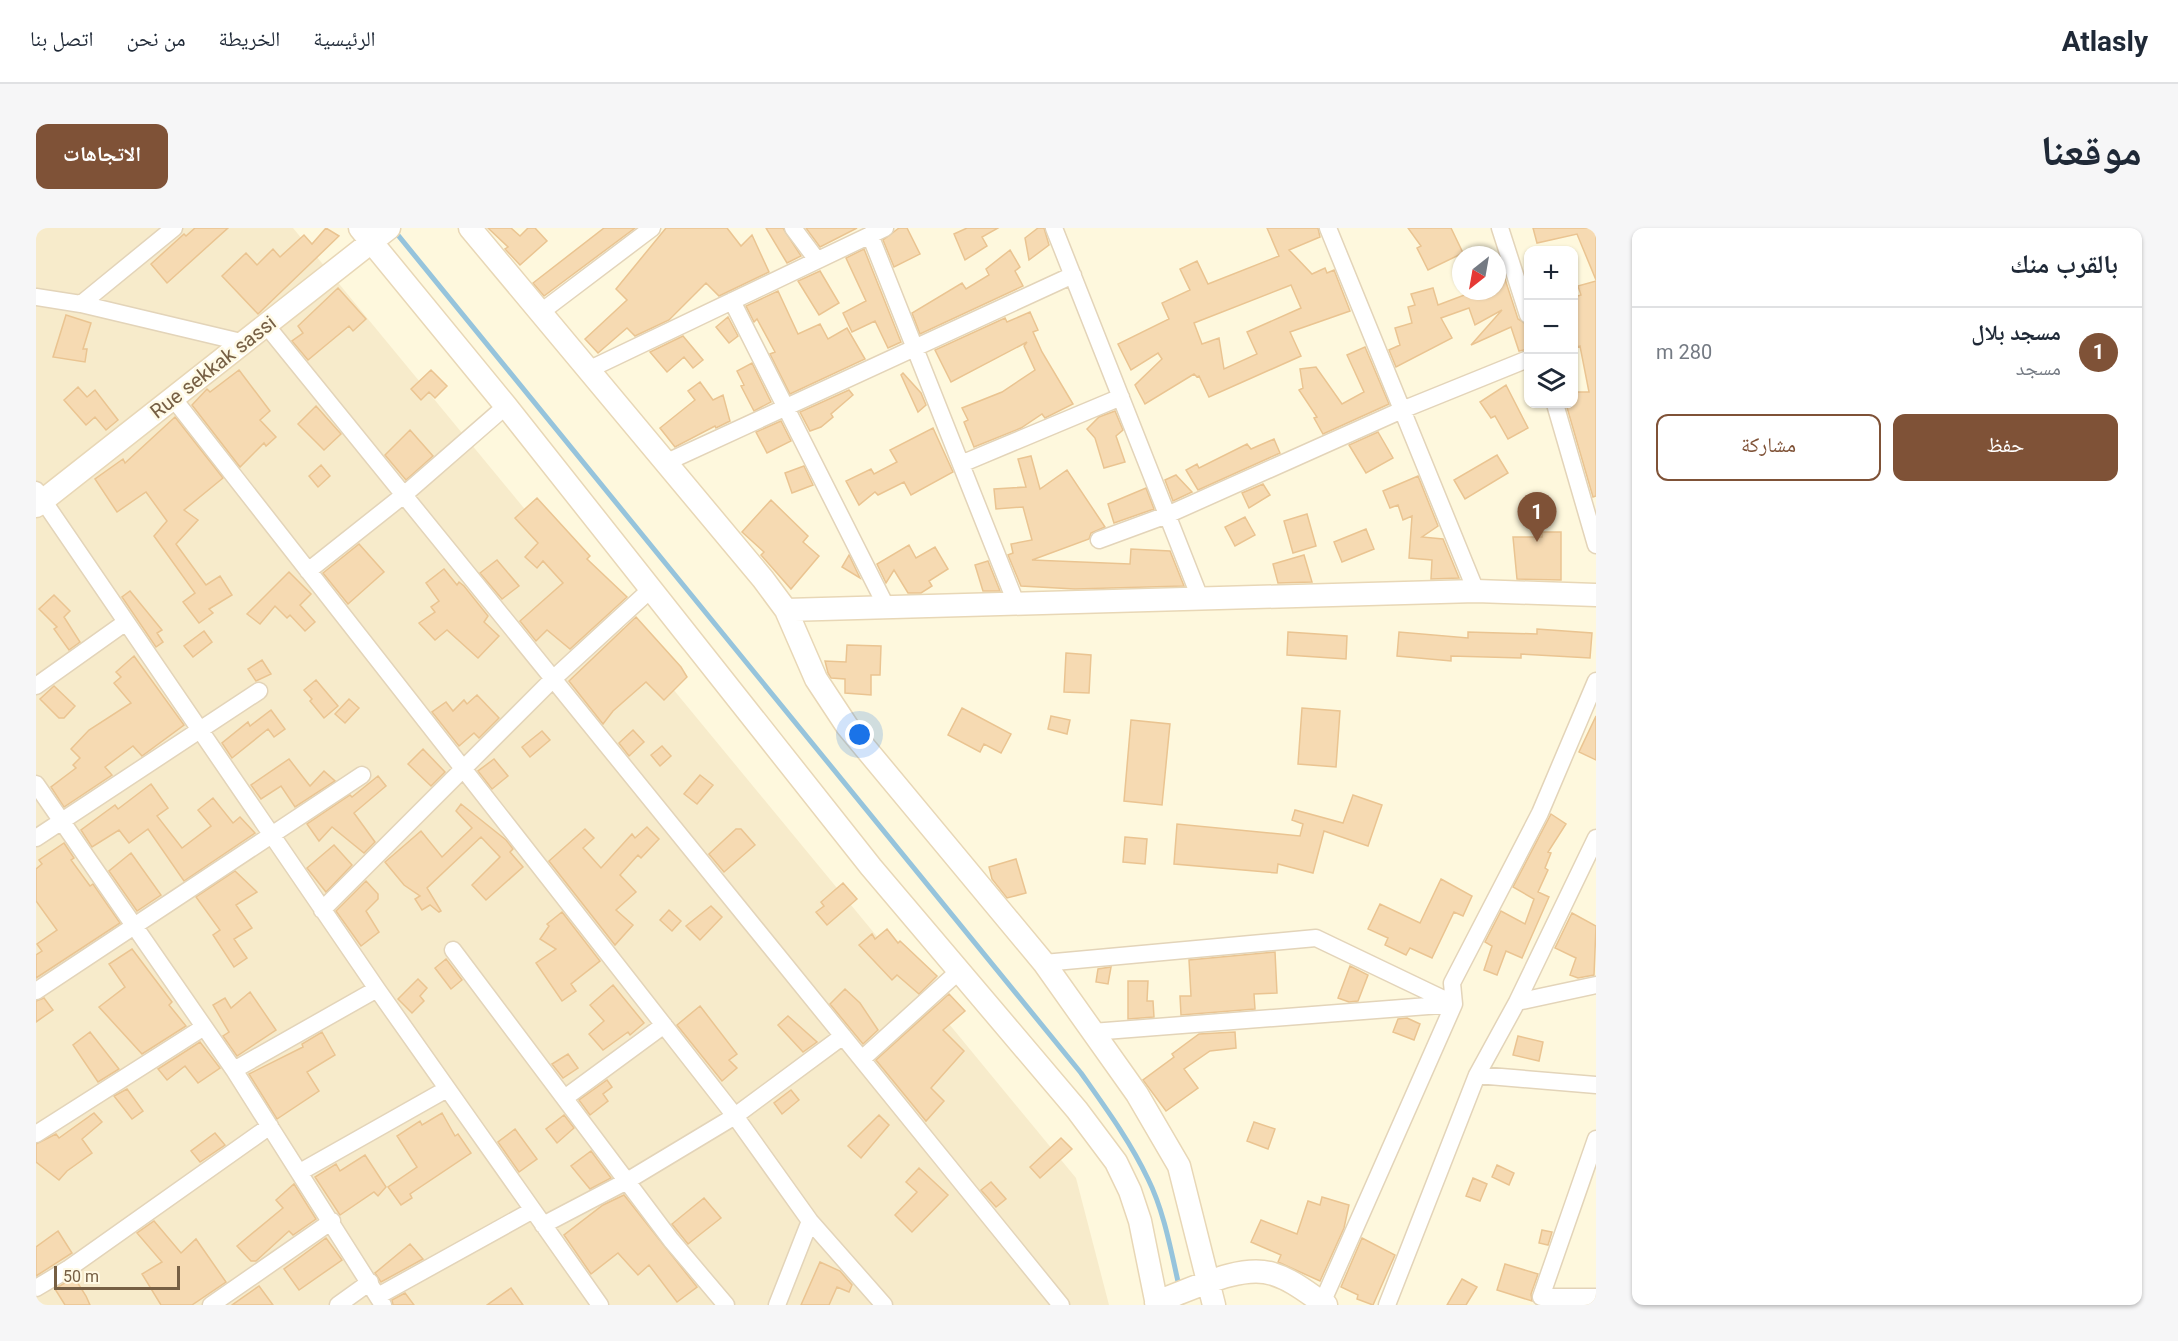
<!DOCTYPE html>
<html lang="ar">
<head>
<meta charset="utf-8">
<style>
  :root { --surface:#fff; --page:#f6f6f7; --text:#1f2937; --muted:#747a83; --line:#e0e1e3; --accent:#7f5237 }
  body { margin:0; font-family:Roboto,"Noto Naskh Arabic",sans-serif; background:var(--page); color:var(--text); direction:rtl }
  .controls { position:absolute; right:18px; top:18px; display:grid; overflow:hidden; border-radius:12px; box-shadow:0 2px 4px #0004 }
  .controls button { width:54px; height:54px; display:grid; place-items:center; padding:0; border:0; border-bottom:2px solid var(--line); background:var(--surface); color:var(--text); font:30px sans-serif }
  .compass { position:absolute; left:1416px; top:18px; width:54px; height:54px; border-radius:50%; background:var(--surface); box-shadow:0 2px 4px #0004; rotate:211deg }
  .scale { position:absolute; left:18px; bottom:15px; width:126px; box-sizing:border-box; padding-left:6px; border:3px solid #765f44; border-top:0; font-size:16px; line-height:21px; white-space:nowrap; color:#765f44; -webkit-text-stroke:4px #fffae5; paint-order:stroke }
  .you { position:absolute; left:824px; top:507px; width:21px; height:21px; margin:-15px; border:4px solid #fff; border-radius:50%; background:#1a73e8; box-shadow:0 0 0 9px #1a73e833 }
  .badge { display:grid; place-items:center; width:39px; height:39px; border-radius:50%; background:var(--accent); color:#fff; font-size:20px; font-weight:700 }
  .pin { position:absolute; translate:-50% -50px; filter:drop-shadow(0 2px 3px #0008) }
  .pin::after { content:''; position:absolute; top:32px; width:21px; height:18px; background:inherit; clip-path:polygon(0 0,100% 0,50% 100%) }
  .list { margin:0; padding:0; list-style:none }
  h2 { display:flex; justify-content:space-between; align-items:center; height:78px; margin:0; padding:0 24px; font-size:26px }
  h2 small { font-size:20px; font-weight:400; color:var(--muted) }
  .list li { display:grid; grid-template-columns:39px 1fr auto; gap:18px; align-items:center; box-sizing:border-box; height:90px; padding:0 24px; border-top:2px solid var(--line) }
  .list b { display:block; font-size:22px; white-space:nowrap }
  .list p { margin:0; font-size:20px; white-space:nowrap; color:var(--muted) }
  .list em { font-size:20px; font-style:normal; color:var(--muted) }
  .actions { display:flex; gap:12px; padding:18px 24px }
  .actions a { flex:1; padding:14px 0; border:2px solid var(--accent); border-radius:12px; text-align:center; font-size:21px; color:var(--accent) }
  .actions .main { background:var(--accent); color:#fff }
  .icon { flex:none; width:33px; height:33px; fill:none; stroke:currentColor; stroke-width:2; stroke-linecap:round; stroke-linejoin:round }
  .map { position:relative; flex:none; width:1560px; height:1077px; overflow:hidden; direction:ltr; border-radius:12px }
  header { display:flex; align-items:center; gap:36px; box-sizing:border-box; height:84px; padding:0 30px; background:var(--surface); border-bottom:2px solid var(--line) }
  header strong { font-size:28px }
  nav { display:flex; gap:33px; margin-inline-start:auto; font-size:21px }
  .intro { display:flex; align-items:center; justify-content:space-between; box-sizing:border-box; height:144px; padding:0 36px }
  h1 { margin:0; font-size:42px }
  .button { padding:15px 27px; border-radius:12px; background:var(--accent); color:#fff; font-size:21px; font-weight:700 }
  main { display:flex; gap:36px; padding:0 36px }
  aside { flex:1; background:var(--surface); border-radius:12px; box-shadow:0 2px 4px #0004 }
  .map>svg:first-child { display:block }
  .residential { fill:#f7ebcb }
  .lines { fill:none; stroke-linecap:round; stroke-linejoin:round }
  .stream { stroke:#96c4dc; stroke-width:5 }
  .building { fill:#f6dab2; stroke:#eac491; stroke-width:1.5; fill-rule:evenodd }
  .street-casing { stroke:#e3d4b9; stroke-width:19 }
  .secondary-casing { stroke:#e8d7b6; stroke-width:25 }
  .street { stroke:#fff; stroke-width:16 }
  .secondary { stroke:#fff; stroke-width:22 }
  .labels { text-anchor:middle; stroke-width:5; stroke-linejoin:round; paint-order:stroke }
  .street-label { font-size:20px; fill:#765f44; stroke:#fffae5 }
</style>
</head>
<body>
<header>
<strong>Atlasly</strong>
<nav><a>الرئيسية</a><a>الخريطة</a><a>من نحن</a><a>اتصل بنا</a></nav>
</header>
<div class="intro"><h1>موقعنا</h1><a class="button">الاتجاهات</a></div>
<main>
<aside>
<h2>بالقرب منك<small></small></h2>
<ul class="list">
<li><span class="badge">1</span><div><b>مسجد بلال</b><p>مسجد</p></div><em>280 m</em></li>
</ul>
<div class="actions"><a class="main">حفظ</a><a>مشاركة</a></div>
</aside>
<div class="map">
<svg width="1560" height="1077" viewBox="0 0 1560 1077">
  <rect width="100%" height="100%" fill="#fef8dd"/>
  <path class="residential" d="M0,0H257L1040,950L1073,1077H0Z"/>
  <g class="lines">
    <path class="stream" d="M357,1L1045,845C1069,879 1094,913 1112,951C1128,983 1135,1023 1143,1058"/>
  </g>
  <path class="building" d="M159,0H192L131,55L115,36L148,6L150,8Z
    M290,0L303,8L222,86L186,48L210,25L221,37L237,21L244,29L268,7L276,16Z
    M452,0H475L484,8L492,0H499L511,13L484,37L469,21L472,19Z
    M568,0H599L508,68L497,55Z
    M630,0H691L705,18L716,7L733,44L683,68L670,55L633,92L599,108L591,100L562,125L549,111L591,72L580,61Z
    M730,0H747L765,28L751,35Z
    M770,0H821L784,19Z
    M863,0H871L884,26L858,39L847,12Z
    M931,0H962L946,9L951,18L929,32L918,6Z
    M1002,0H1008L1013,17L993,32L989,10Z
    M1231,0H1282L1284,9L1253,22L1276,46L1289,40L1291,45L1298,42L1314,83L1254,104L1265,128L1173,169L1163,148L1161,149L1158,146L1109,176L1099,157L1126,131L1122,125L1095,142L1082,116L1133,91L1126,75L1154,62L1144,41L1161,33L1172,56L1243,28ZM1255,57L1265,80L1211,104L1221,126L1188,141L1183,110L1166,116L1158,95Z
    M1372,0H1415L1427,25L1392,42L1381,20L1385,18Z
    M1497,0H1560V52L1541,6L1501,15Z
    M828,21L865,114L852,120L839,93L816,104L807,85L830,73L810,30Z
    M974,22L984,39L979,43L987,58L884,106L876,85L926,55L930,61L953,47L950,41Z
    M1461,37L1469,51L1482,91L1492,97V121L1483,123L1475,99L1435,117L1466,82L1439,97L1433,80L1405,90L1416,110L1360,139L1353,122L1364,117L1359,100L1376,95L1372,79L1379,77L1375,66L1397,60L1402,77L1439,63H1461Z
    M784,43L803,75L783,87L762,53Z
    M1560,53V268L1557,269L1530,176H1538V164H1553L1544,118L1542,119L1538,107V69L1545,67L1542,58Z
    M302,60L330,91L317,103L313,98L272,132L256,113L267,105L262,98Z
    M742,63L762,106L784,96L792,111L811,100L829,131L754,166L734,126L739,124L721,91L718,94L710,78Z
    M994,84L1002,102L997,104L1006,124L1037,176L1009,190L1006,186L985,200L938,219L928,194L932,192L926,180L966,164L999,142L988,118L991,114L915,154L899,122L969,90L971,94Z
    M30,87L55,95L47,121H51L49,134L17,129Z
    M692,89L702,108L693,115L680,99Z
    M647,108L667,132L657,140L648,129L631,144L614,124Z
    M1329,119L1353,176L1287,206L1278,190L1281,189L1263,162L1267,160L1264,141L1280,139L1306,176L1328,164L1311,127Z
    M716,135L735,174L718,183L705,158L708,157L701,143Z
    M203,142L234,183L224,192L240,209L230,218L228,215L204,239L156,177L171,161L174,164Z
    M395,142L411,158L399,170L393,164L385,172L375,161Z
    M867,145L885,165L890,177L882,184L865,147Z
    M664,154L677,172L687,167L694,193L680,200L679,198L639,219L624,200L659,172L652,163Z
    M1470,157L1492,200L1472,211L1459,188L1455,190L1444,174Z
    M42,159L51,169L59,162L82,192L70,202L59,189L50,197L28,172Z
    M813,162L817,167L795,186L797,189L785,199L774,203L764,184Z
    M280,178L305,206L288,222L262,196Z
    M1079,183L1087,202L1080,208L1089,234L1068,240L1059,210L1051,201L1063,189Z
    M139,189L187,250L148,282L162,292L140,316L170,357L184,348L196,367L173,381L177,385L163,395L147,374L159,365L118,308L131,293L110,264L81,284L59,251L87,231L89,235Z
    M745,193L755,213L731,225L720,204Z
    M897,200L917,244L875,267L868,254L842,267L839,264L823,277L810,253L835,241L838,246L861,234L854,222Z
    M374,202L397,228L370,252L349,227Z
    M1342,204L1357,230L1330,245L1313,217Z
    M1238,211L1244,225L1162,262L1150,242L1161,236L1163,240L1211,216L1215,221Z
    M1461,227L1472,245L1429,271L1418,252Z
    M995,228L1004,261L1031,242L1069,299L1055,305L1053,311L996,332L1094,336L1095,321L1134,323L1148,358L1039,361L985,358L972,327L977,325L975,316L996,312L987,279L960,281L958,261L990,259L982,231Z
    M285,237L294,248L282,259L273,248Z
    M768,238L777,257L756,265L749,245Z
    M1140,247L1156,264L1137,273L1129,252Z
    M1382,248L1402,298L1386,309L1407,311L1423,350L1395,351L1396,332L1373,330L1376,288L1367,292L1362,277L1354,280L1347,263Z
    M1227,256L1234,267L1213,280L1206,265Z
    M1110,260L1118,281L1078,295L1072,276Z
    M501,270L554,328L551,331L591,369L534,421L511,402L500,413L484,393L527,355L507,333L501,340L489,329L502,315L479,290Z
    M735,272L772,308L767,314L783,328L755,361L725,327L728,324L706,304Z
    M1271,286L1280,318L1257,325L1248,293Z
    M1209,289L1219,307L1199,318L1189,299Z
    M1330,301L1338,321L1306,334L1298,314Z
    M1506,304H1525V352L1481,351L1477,309H1506Z
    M323,316L348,344L312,376L287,345Z
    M873,317L880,330L899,319L912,341L893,353L896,358L885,365H872L858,342L850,355L841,336Z
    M813,327L824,350L806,339Z
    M1268,327L1276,354L1242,355L1237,336Z
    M461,332L483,358L466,371L444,345Z
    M952,333L964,363H947L939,337Z
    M408,341L421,357L423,354L428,358L452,388L448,394L463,408L442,430L411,402L399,412L383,395L399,384L395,379L403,373L390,355Z
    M253,344L275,366L264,377L279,394L269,403L254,387L251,390L239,378L224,396L211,386Z
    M94,363L126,402L121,405L127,414L120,419L86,369Z
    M18,367L34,383L28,389L44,414L33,422L18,401L21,399L3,381Z
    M600,389L645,439L651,449L628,472L610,454L577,483L567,496L533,453Z
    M1501,401L1556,405L1554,430L1485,426V430L1415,428V433L1361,428L1363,404L1432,410V404L1501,406Z
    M168,403L176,414L157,429L148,418Z
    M1252,404L1311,408L1310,431L1251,427Z
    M811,417L845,418L844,447H835V467L809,465V451L795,450L792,445L789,433L810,434Z
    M1030,425L1055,427L1053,465L1028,464Z
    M98,428L148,497L106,528L97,518L69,539L76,547L28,579L15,559L40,540L37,537L44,530L35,521L53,502L95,475L78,455L85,449L80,444Z
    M226,432L235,446L220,453L212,441Z
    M280,452L302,478L288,490L274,473L276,471L268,462Z
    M18,458L39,478L28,490H23L4,471Z
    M441,467L463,490L443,510L438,505L423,518L396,484L410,474L417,483L428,472L431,476Z
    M313,471L323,480L309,495L299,486Z
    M926,480L975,506L965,525L948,516L944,524L912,507Z
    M1266,480L1304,483L1300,539L1262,536Z
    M235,482L249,501L238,509L232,501L196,530L186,515L212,494L214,498Z
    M1015,488L1034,492L1031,506L1012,501Z
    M1560,488V532L1543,524Z
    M1095,492L1134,496L1126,577L1088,573Z
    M597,502L608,514L593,528L583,515Z
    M506,503L514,512L494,529L486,519Z
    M626,518L635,528L624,538L615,527Z
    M387,521L409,544L395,558L372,536Z
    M253,531L274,558L288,543L299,553L259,579L245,558L225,571L215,557Z
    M458,531L472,548L456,561L442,543Z
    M664,547L677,557L661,576L648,566Z
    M342,548L350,558L318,585L339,614L328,625L296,599L283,613L271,596L314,567L316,569Z
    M115,556L132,580L121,588L146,620L175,598L162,582L177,570L197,595L204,589L219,605L148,653L112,601L93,615L83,602L56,619L45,602L79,577L82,581Z
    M1317,567L1346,577L1332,618L1288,603L1277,645L1242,636L1241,645L1138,636L1141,596L1264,608L1267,596L1256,592L1259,582L1307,595Z
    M425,576L470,612L477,621L474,624L487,639L450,672L436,657L464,629L445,609L391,660L405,683L403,684L394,677L386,682L379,671L384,668L368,657L349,634L385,603L406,629L436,600L420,583Z
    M1515,586L1530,596L1512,624L1515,625L1509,640L1512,642L1502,664L1513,669L1486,730L1470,723L1461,747L1448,742L1456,718L1449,714L1465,683L1489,696L1498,671L1477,659Z
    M611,599L623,611L605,630L602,627L584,647L600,664L580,682L597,697L579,717L513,633L549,601L558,610L547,620L565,640L596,606L599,610Z
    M700,601H705L719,617L688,644L673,626Z
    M1089,609L1111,611L1109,636L1087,634Z
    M28,615L38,630L35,632L54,658L57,656L84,695L0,750V727L6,723L1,716L21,702L0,673V641L6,636L3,632Z
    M298,617L316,637L290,664L271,640Z
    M95,625L125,667L101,683L73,643Z
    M980,631L990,665L971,670L956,651L953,639Z
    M199,643L221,664L200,677L216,700L198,711L211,730L198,739L177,707L184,702L160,669Z
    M1405,651L1436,668L1427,688L1418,684L1396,730L1374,720L1370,727L1349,717L1352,710L1332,701L1344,676L1384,695Z
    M330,653L342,666V671L330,683L343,704L325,718L300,683Z
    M807,655L821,671L791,697L780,684L788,678L785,674Z
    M675,678L686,689L664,712L650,698Z
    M633,682L645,693L636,703L624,692Z
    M526,684L564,733L535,756L540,763L526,773L500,735L520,721L504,711L513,698L511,696Z
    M1536,685L1560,698L1558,747L1542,750L1534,747L1540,730L1519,720Z
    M851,701L862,715L864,713L901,748L883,766L861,747L856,752L823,717L836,706L839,711Z
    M96,721L136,774L133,777L150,798L106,826L63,779L89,759L73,736Z
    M1239,724L1241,765L1218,766L1219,781L1145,787L1144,768H1155L1153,732Z
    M410,731L426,752L415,761L399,740Z
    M1314,738L1332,747L1322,773L1313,774L1302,770Z
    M1075,739L1072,756L1060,754L1062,741Z
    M382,751L391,760L384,768L388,773L376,785L362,771Z
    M1092,753H1112L1111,773H1117L1118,789L1092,791Z
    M577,757L608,795L594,807L592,804L567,822L553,806L568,793L554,777Z
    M809,761L824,775L842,802L827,816L794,776Z
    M214,764L240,802L201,828L187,808L193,804L177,777L189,770L195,780Z
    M913,766L929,783L907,802L928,823L895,860L908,873L890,893L840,832Z
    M8,770L17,782L0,794V773Z
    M664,778L701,826L693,832L701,840L686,853L641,797Z
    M752,788L781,814L767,824L742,797Z
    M1371,790L1384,796L1378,812L1357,804L1362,791Z
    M54,804L83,841L62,854L37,817Z
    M286,804L299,827L271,844L283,863L241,891L213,846L267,819L266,816Z
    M1199,804L1200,820L1174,823L1148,841L1162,860L1130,883L1107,852L1138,829L1136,826L1163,806Z
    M1482,808L1507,814L1503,833L1477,827Z
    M164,814L184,840L162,855L149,838L131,852L122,841Z
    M532,826L542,840L527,850L516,836Z
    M571,852L576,859L567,866L572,873L554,887L543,872Z
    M91,861L107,883L96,891L78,868Z
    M755,862L763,872L746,886L738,875Z
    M58,885L66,894L46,911L56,925L31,943L23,952L0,934V916L20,906L23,910Z
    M406,885L419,908L422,906L435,925L374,966L376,970L365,977L352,959L381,939L361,908L384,893L386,897Z
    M528,887L538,900L521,915L510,901Z
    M843,887L853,897L825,930L812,918Z
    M1218,894L1239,901L1232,921L1211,913Z
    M479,901L501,931L483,944L462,914Z
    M179,905L189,917L164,934L155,923Z
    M1025,910L1036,921L1004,950L994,939Z
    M555,923L575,950L554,961L535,938Z
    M329,927L350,959L342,968L338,964L304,987L279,949L300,936L304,943Z
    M1461,937L1478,945L1473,957L1456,949Z
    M883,940L912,967L876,1004L859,987L881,964L870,954Z
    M1437,950L1451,956L1444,973L1430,968Z
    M955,954L970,971L960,979L945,962Z
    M258,956L280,991L257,1007L253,1003L220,1033H215L201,1018L247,980L240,972Z
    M588,967L661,1059L641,1074L613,1037L602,1047L582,1025L555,1046L528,1007L567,977Z
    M1286,969L1313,977L1308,1000L1284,1053L1242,1034L1245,1027L1215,1014L1225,992L1261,1006L1272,973L1284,977Z
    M668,970L685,990L652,1016L636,996Z
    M118,993L145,1025L160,1011L190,1054L156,1077H125L106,1046L126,1034L101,1005Z
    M1506,1002L1516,1004L1512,1017L1503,1015Z
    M22,1003L36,1025L0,1048V1019Z
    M290,1010L306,1032L263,1062L248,1041Z
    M1326,1010L1359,1027L1337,1077L1321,1071L1322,1067L1305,1059Z
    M374,1016L387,1031L345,1054L339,1045Z
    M784,1034L804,1043L816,1057L813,1064L801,1059L793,1077H765Z
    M1469,1036L1502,1046L1495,1066L1496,1073L1461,1062Z
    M38,1049L50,1068L54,1077H29L19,1061Z
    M1426,1051L1441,1059L1430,1077H1411Z
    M223,1058L237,1077H196Z
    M475,1060L487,1077H451Z
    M369,1065L378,1077H357L356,1072Z"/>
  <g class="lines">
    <g class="street-casing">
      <path id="street" d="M757,0L781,32
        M1018,0L1164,370
        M1292,0L1440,363
        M1464,0L1492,87
        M834,7L980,375
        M0,69L45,76L205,114
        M696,73L850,378
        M45,76L138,0
        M505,84L616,0
        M230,97L1025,1077
        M554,141L849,0
        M137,170L699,888L774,993L848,1077
        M1519,176L1560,317
        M631,234L1037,47
        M925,236L1085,169
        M0,262L341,761L564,1077
        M1063,312L1131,287L1366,182L1492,131
        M272,343L369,266L470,178
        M0,458L90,394
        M0,556L198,842L347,1077
        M0,610L223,463
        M286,682L517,451L614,362
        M417,722L635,1012L690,1077
        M1008,735L1280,710L1418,776L1286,1075
        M0,763L326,547
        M1481,774L1560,757
        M1056,804L1418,776L1416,755L1504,585L1560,453
        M826,831L923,743
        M198,842L341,761
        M1441,847L1560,857
        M530,869L628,797
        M0,906L168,799
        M1560,911L1505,1069H1560
        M264,944L411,861
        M507,997L591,953L699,888L807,808
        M0,1060L32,1041L234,898
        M342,1068L497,982
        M175,1077L296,993
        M302,1077L334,1054
        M741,1077L774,993
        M1351,1077L1441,847L1481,774L1560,610"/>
    </g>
    <g class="secondary-casing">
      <path id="secondary" d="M324,0L470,178L835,639L1041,882L1080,934L1094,963L1104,993L1121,1077
        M434,0L727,351L750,382L780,451L811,498L1008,735L1101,866L1143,938L1178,1077
        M0,278L353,0
        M750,382L1440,363L1560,367
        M1120,1074C1153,1063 1204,1035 1237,1046C1257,1052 1273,1066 1290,1077"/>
    </g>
    <use href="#street" class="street"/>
    <use href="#secondary" class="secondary"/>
  </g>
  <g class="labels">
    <g class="street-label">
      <text transform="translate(177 139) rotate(-38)" y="7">Rue sekkak sassi</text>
    </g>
  </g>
</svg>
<div class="controls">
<button>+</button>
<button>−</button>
<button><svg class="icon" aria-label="layers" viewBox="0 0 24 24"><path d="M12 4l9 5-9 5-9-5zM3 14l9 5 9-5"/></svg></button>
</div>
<svg class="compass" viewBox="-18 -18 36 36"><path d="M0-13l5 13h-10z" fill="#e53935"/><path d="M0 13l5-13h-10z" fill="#747a83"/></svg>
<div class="scale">50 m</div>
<div class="you"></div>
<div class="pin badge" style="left:1501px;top:314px">1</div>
</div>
</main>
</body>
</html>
